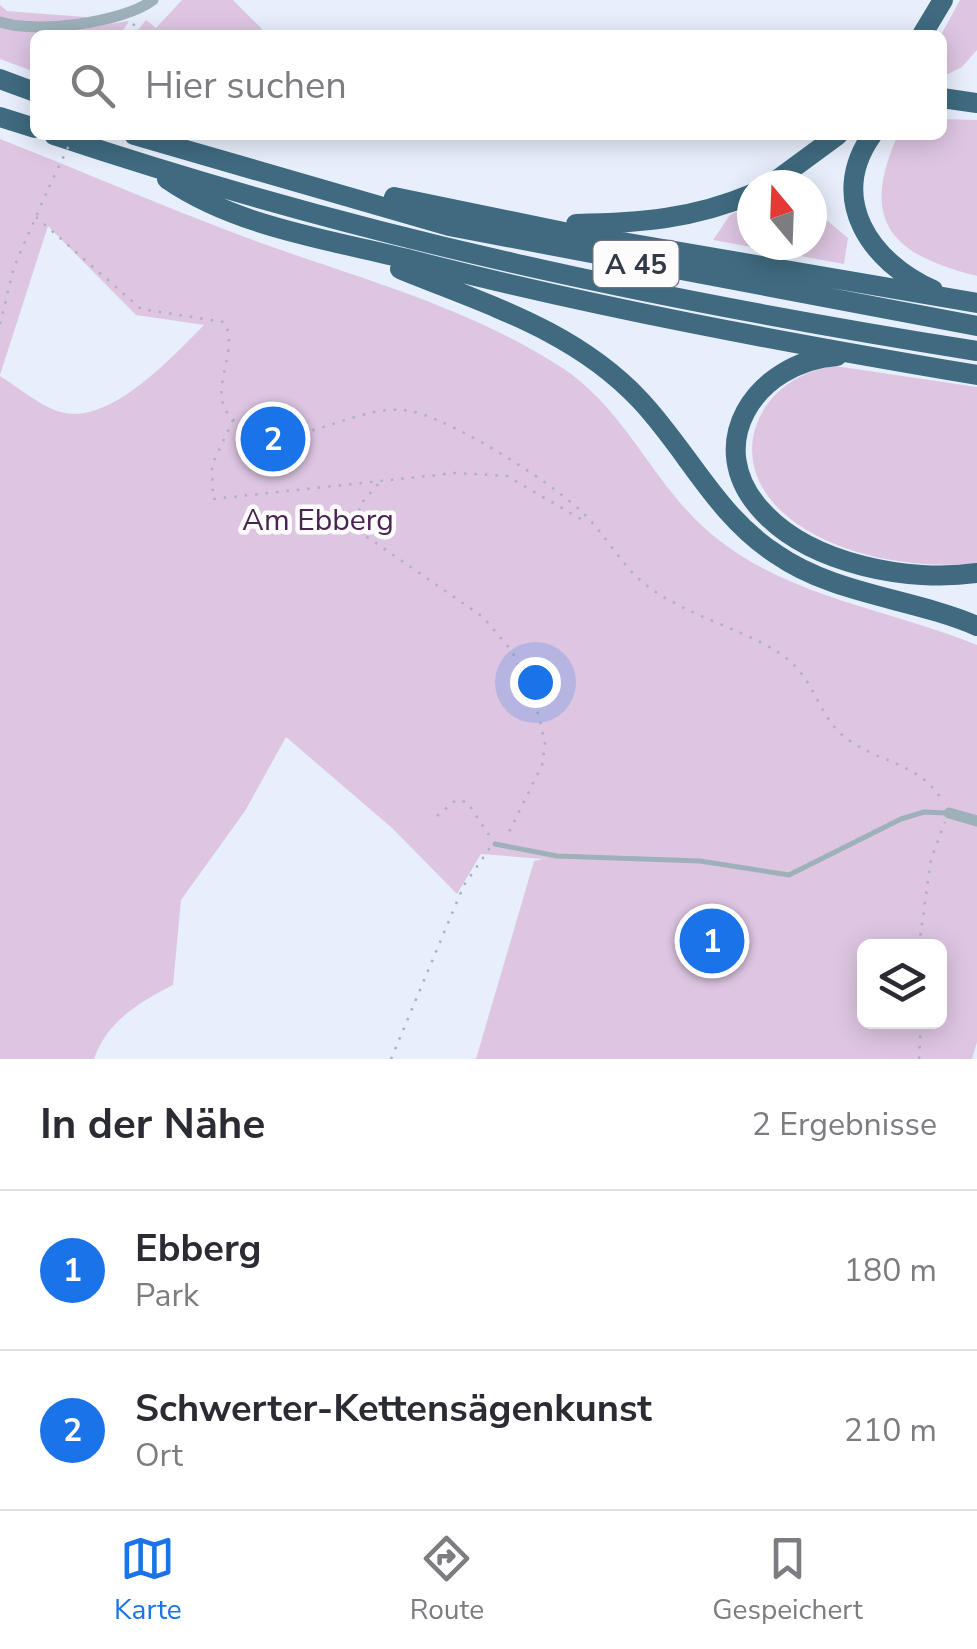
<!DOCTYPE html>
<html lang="de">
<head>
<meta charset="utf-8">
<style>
  :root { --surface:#fff; --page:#f7f7f7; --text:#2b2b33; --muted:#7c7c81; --line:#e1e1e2; --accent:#1a73e8 }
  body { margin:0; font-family:"Nunito Sans",sans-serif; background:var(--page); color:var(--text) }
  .controls { position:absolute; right:30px; bottom:30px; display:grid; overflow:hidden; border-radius:15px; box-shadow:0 5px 25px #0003 }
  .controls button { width:90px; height:90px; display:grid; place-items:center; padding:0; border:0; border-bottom:2px solid var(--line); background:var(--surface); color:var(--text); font:50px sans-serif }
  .compass { position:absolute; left:737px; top:170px; width:90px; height:90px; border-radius:50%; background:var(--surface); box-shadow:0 5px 25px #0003; rotate:341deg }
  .you { position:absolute; left:535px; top:682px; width:35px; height:35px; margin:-25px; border:8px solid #fff; border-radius:50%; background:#1a73e8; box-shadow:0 0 0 15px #1a73e833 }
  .badge { display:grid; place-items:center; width:65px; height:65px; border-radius:50%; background:var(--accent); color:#fff; font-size:32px; font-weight:700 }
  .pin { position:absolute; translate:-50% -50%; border:5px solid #fff; box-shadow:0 2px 10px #0006 }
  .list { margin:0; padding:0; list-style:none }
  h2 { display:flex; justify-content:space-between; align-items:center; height:130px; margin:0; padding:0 40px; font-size:42px }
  h2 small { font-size:32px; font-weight:400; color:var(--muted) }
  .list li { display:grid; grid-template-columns:65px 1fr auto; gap:30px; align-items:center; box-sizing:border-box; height:160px; padding:0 40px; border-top:2px solid var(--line) }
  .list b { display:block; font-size:38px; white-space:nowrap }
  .list p { margin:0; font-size:32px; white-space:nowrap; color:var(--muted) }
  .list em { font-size:32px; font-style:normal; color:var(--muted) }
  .icon { flex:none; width:55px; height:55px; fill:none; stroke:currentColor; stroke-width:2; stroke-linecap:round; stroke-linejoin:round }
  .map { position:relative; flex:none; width:977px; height:1059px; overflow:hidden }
  .search { position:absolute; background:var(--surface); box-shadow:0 5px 25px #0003; left:30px; right:30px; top:30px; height:110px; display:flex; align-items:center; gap:25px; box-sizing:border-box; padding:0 35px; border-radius:15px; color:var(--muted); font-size:38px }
  .sheet { height:450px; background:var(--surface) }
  nav { display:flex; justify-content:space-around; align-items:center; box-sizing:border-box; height:140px; border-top:2px solid var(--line); background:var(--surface); font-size:28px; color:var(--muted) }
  nav a { display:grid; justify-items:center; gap:5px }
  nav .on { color:var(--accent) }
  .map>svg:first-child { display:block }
  .green { fill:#dec6e2; fill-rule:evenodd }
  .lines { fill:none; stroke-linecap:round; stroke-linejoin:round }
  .path { stroke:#abb2bf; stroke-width:2.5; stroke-dasharray:2.5 8; stroke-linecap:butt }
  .lane { stroke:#9eb1bb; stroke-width:5 }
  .street { stroke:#9eb1bb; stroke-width:11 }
  .highway { stroke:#3f6a7f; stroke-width:20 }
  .path-bridge { stroke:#abb2bf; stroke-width:2.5; stroke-dasharray:2.5 8; stroke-linecap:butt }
  .labels { text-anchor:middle; stroke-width:9; stroke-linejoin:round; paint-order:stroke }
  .shield { fill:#fcfcfc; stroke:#6f747d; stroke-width:2.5 }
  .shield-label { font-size:28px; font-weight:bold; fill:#333a47 }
  .park-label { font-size:30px; fill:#4a2450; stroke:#fcfcfc }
</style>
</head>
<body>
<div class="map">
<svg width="977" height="1059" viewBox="0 0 977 1059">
  <rect width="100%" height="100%" fill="#e8effc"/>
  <path class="green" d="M182,0H233L262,29L256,35H134L146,20L156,28Z
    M960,0H977V50L962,67L942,77L941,35Z
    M0,5L7,11L85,17L82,28L129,21L120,35H35V72L0,59Z
    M942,119L977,120V276C893,255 859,223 897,137L942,135Z
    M0,139C87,173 173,211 261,243C362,279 470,308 561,367C621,406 647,471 696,520C773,596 881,606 977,645V1042L972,1059H476L534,861L543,859L481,854L457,894L392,828L286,737L245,811L181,900L173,985C140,1002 107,1021 94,1059H0V376C18,387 41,407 61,412C110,426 173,356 204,325L136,315L48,226L0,375ZM864,946H940V1022H864Z
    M752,205V245H812V208L848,238L844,264L713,240L730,215Z
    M835,366L977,387V563C914,570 830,556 781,511C722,455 760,376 835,366Z"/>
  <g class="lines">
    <path class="path" d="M128,35L136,21
      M36,217L141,309L224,322C242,353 202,395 235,421C290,465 360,394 418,413C462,426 546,479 580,510C604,532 620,564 645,584C686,618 759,632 792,663C813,682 819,712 839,732C871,763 920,760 943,802
      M0,324L14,267L49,187
      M233,420L212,465L213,499L455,473L507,476L586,522
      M378,484L359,506L360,532L483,617L512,651L539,716L545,744L542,765L506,838
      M437,816L456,800L467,802L489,835
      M919,946L931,859L945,822
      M391,1059L464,885L490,848
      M919,1059L921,1022"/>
    <path class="lane" d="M495,844L557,856L700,861L789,875L901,819L924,812L946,813"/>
    <path class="street" d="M0,22C35,34 123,23 153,0
      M949,813L977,821"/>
    <path class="highway" d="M922,35L943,0
      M0,79L35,92
      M942,98L977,103
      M0,117L35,128
      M54,135C362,238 657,300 977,351
      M134,135L449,226L977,326
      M872,135C827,199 870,262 933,290
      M167,179C236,227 331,240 411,260C598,308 787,343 977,375
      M770,185L838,135
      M394,197L564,232L977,303
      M576,224C639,223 693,219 752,194
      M400,269C487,305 574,330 640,400C688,451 716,515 776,554C835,595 912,598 977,626
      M837,356C755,362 700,446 763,512C811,564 909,583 977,573"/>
    <path class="path-bridge" d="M49,187L74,135"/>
  </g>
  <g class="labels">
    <rect class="shield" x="593.5" y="241" width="85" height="46" rx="8"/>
    <g class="shield-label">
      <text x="636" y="274">A 45</text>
    </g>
    <g class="park-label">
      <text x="318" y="530">Am Ebberg</text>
    </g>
  </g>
</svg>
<div class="controls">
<button><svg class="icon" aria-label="layers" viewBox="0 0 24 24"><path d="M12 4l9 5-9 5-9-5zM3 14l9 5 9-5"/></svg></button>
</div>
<svg class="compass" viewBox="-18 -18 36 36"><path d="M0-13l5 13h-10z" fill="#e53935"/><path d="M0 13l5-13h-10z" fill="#7c7c81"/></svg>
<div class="you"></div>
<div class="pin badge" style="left:712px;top:941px">1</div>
<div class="pin badge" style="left:273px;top:439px">2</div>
<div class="search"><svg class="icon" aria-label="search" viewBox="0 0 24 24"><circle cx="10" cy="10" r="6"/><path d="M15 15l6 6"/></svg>Hier suchen</div>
</div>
<section class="sheet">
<h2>In der Nähe<small>2 Ergebnisse</small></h2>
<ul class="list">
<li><span class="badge">1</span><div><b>Ebberg</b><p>Park</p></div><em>180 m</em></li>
<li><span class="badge">2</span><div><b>Schwerter-Kettensägenkunst</b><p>Ort</p></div><em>210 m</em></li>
</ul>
</section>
<nav>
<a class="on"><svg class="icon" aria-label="map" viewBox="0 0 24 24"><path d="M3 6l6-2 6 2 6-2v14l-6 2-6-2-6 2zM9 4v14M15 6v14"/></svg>Karte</a>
<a><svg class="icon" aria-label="directions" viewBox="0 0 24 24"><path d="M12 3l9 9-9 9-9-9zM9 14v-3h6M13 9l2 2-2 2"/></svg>Route</a>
<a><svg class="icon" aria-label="saved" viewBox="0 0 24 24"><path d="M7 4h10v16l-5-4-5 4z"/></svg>Gespeichert</a>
</nav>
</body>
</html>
